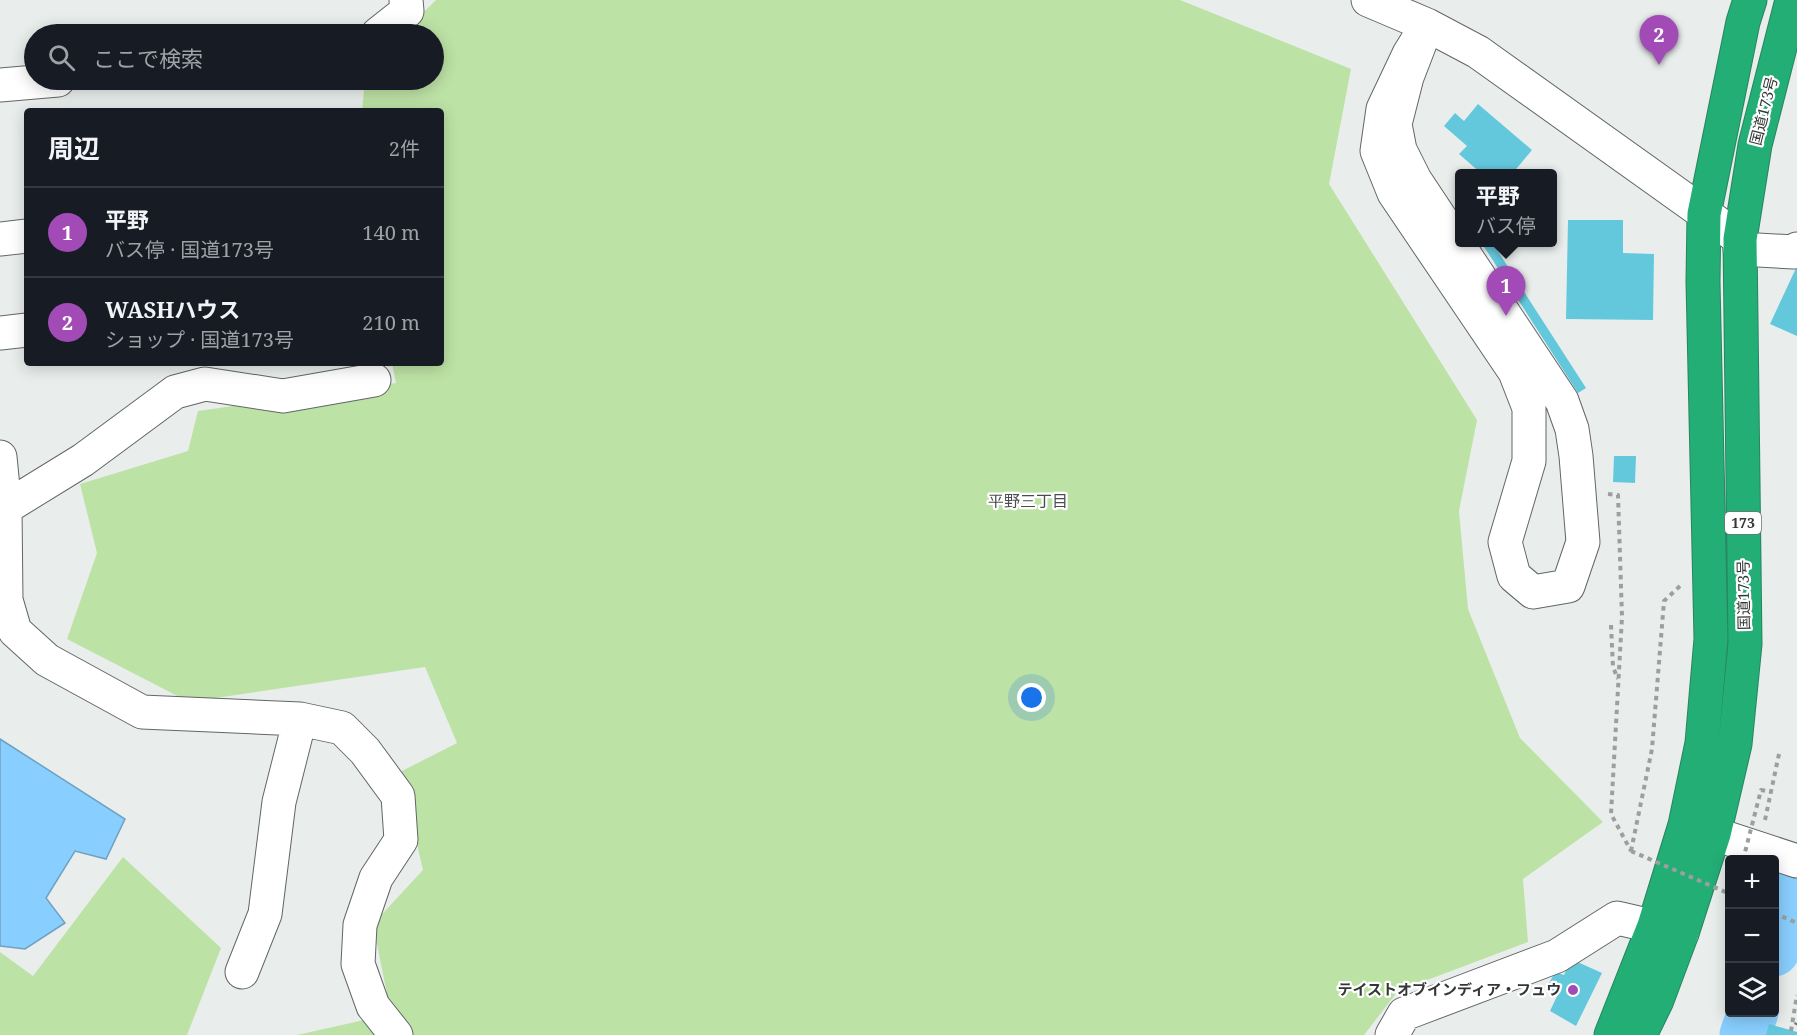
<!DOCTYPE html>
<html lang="ja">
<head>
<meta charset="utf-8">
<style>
  :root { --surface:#171b24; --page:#20242c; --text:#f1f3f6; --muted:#9ea1a6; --line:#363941; --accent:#a24ab6 }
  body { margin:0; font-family:"Noto Serif","Noto Sans JP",serif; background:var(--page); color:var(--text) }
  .controls { position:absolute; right:18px; bottom:18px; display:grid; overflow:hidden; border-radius:6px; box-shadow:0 3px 15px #0003 }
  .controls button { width:54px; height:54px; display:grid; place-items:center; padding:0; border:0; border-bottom:2px solid var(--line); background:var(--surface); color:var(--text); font:30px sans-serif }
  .you { position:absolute; left:1032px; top:698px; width:21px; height:21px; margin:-15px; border:4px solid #fff; border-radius:50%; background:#1a73e8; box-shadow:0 0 0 9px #1a73e833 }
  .badge { display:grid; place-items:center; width:39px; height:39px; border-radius:50%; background:var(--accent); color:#fff; font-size:20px; font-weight:700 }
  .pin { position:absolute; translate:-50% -50px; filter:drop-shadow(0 2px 3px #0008) }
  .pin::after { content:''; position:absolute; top:32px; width:21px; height:18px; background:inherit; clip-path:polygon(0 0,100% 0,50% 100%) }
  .popup { position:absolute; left:1455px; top:169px; width:102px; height:78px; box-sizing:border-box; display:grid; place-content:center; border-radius:6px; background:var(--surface); filter:drop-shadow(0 2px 4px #0005); font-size:20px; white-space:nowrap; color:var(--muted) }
  .popup b { font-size:22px; color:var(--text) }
  .popup::after { content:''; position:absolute; left:50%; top:100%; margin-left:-12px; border:12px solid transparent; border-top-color:var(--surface) }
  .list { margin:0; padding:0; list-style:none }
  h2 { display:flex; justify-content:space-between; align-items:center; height:78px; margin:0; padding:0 24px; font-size:26px }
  h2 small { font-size:20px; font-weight:400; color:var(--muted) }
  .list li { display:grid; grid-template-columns:39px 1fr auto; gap:18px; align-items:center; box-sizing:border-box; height:90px; padding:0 24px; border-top:2px solid var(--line) }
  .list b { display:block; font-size:22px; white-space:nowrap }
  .list p { margin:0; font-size:20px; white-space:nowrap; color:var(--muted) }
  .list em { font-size:20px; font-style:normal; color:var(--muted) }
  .icon { flex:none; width:33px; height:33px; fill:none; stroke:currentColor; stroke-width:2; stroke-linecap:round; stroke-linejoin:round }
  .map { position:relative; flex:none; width:1797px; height:1035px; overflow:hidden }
  .search { position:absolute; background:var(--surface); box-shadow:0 3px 15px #0003; left:24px; top:24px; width:420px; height:66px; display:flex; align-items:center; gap:15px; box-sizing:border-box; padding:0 21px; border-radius:33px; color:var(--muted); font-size:22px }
  .panel { position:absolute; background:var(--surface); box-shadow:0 3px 15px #0003; left:24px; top:108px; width:420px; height:258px; border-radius:6px }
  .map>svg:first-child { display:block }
  .green { fill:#bde2a5 }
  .water { fill:#88cefe; stroke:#6fa1c2; stroke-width:1.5 }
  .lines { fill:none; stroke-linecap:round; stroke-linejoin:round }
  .river { stroke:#88cefe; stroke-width:51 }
  .building { fill:#64c8dd }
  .minor-casing { stroke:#626666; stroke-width:35 }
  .highway-casing { stroke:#298460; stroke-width:35 }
  .path { stroke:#9b9f9e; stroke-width:4; stroke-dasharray:4.5 4.5; stroke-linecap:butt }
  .minor { stroke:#fff; stroke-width:33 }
  .highway { stroke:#23ae76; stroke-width:33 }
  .rail { stroke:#737676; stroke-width:4.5; stroke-dasharray:9 4.5; stroke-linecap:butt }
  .path-bridge { stroke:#9b9f9e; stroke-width:4; stroke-dasharray:4.5 4.5; stroke-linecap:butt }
  .poi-dot { fill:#a24ab6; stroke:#fff; stroke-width:2 }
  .labels { text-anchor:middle; stroke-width:4.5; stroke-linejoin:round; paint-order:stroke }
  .shield { fill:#fff; stroke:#727373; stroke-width:1.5 }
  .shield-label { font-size:14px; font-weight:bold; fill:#353737 }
  .street-label { font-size:15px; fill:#353737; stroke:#fff }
  .poi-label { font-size:15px; font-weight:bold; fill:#353737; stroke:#fff; text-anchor:end }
  .neighbourhood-label { font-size:16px; fill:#4a4e4e; stroke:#fff }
</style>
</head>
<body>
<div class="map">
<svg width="1797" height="1035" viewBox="0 0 1797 1035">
  <rect width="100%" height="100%" fill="#e9eeed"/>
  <path class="green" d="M436,0H1180L1351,69L1329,184L1477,420L1459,511L1468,609L1520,738L1603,822L1523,879L1528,942L1398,991L1364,1035H297L391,1014L373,924L423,870L400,772L457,743L425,667L189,702L67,639L97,553L80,484L188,451L198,411L396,383L392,363H441V111H362L365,80H434V34H402Z
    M123,857L221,948L187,1035H0V952L33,976Z"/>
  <path class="water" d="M0,739L125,819L106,859L75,851L46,898L65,923L25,949L0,946Z"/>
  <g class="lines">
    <path class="river" d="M1774,951L1797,881
      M1745,1035L1753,1012"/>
  </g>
  <path class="building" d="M1478,104L1532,150L1512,174H1482L1459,154L1467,146L1444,126L1455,113L1464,121Z
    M1568,220H1623V253L1654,254L1653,320L1566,319Z
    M1481,242H1492L1586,388L1578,393Z
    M1797,266V336L1770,324Z
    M1614,456H1636L1635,483L1613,482Z
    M1571,959L1602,973L1576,1026L1550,1011L1558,994L1547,987L1555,972L1564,975Z
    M1769,1024L1797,1032V1035H1766Z"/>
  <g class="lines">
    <g class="minor-casing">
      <path id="minor" d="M1368,0L1427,25L1478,52L1740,239
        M1427,25L1407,77L1395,124L1400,150L1415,180L1562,401L1572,429L1576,456L1583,542L1568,586L1533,592L1514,576L1505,542L1529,461V408L1515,372L1394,193L1377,151L1383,109L1409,54Z
        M378,34L407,11L406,0
        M0,85L58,80
        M0,239L27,236
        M1740,249L1794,252L1797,249
        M0,333L27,330
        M0,457L5,508L6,600L15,631L47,660L142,712L300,719L279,802L265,914L242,972
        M5,508L83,460L175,392L205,384L283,396L374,380
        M300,719L342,728L365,751L398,796L401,840L376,878L360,925L358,964L373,1006L396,1035
        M1687,825L1797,861
        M1392,1035L1404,1014L1557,956L1617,918L1682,933"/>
    </g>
    <g class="highway-casing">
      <path id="highway" d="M1611,1035L1654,926L1685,825L1702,743L1711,639L1703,282L1704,214L1743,22L1750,0
        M1640,1035L1657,1000L1682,933L1714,834L1735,744L1745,644L1740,239L1755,145L1792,0"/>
    </g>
    <path class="path" d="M1608,494L1618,495L1622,617L1611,814L1631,851
      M1611,625L1613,667L1618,679
      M1765,820L1779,754
      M1631,851L1652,749L1664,601L1680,586
      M1774,913L1797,923
      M1791,1031L1797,995"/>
    <use href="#minor" class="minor"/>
    <use href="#highway" class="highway"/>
    <path class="rail" d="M1796,1025L1797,1023"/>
    <path class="path-bridge" d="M1631,851L1730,894
      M1743,860L1761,790L1771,792"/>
  </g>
  <circle class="poi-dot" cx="1573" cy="990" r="6"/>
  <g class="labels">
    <rect class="shield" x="1725" y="512" width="36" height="22" rx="4.5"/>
    <g class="shield-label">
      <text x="1743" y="528">173</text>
    </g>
    <g class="street-label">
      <text transform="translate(1764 111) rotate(-76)" y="5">国道173号</text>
      <text transform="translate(1744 595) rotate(-91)" y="5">国道173号</text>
    </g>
    <g class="poi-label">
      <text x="1561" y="995">テイストオブインディア・フュウ</text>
    </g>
    <g class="neighbourhood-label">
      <text x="1028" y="507">平野三丁目</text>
    </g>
  </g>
</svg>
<div class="controls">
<button>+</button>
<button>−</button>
<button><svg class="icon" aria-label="layers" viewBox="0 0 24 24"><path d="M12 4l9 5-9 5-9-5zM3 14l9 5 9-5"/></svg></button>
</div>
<div class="you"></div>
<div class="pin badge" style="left:1506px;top:316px">1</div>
<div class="popup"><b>平野</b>バス停</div>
<div class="pin badge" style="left:1659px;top:65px">2</div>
<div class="search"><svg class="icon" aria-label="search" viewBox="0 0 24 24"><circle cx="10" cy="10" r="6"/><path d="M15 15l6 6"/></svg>ここで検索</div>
<section class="panel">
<h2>周辺<small>2件</small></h2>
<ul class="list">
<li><span class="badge">1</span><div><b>平野</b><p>バス停 · 国道173号</p></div><em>140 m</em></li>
<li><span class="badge">2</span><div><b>WASHハウス</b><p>ショップ · 国道173号</p></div><em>210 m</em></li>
</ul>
</section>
</div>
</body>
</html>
